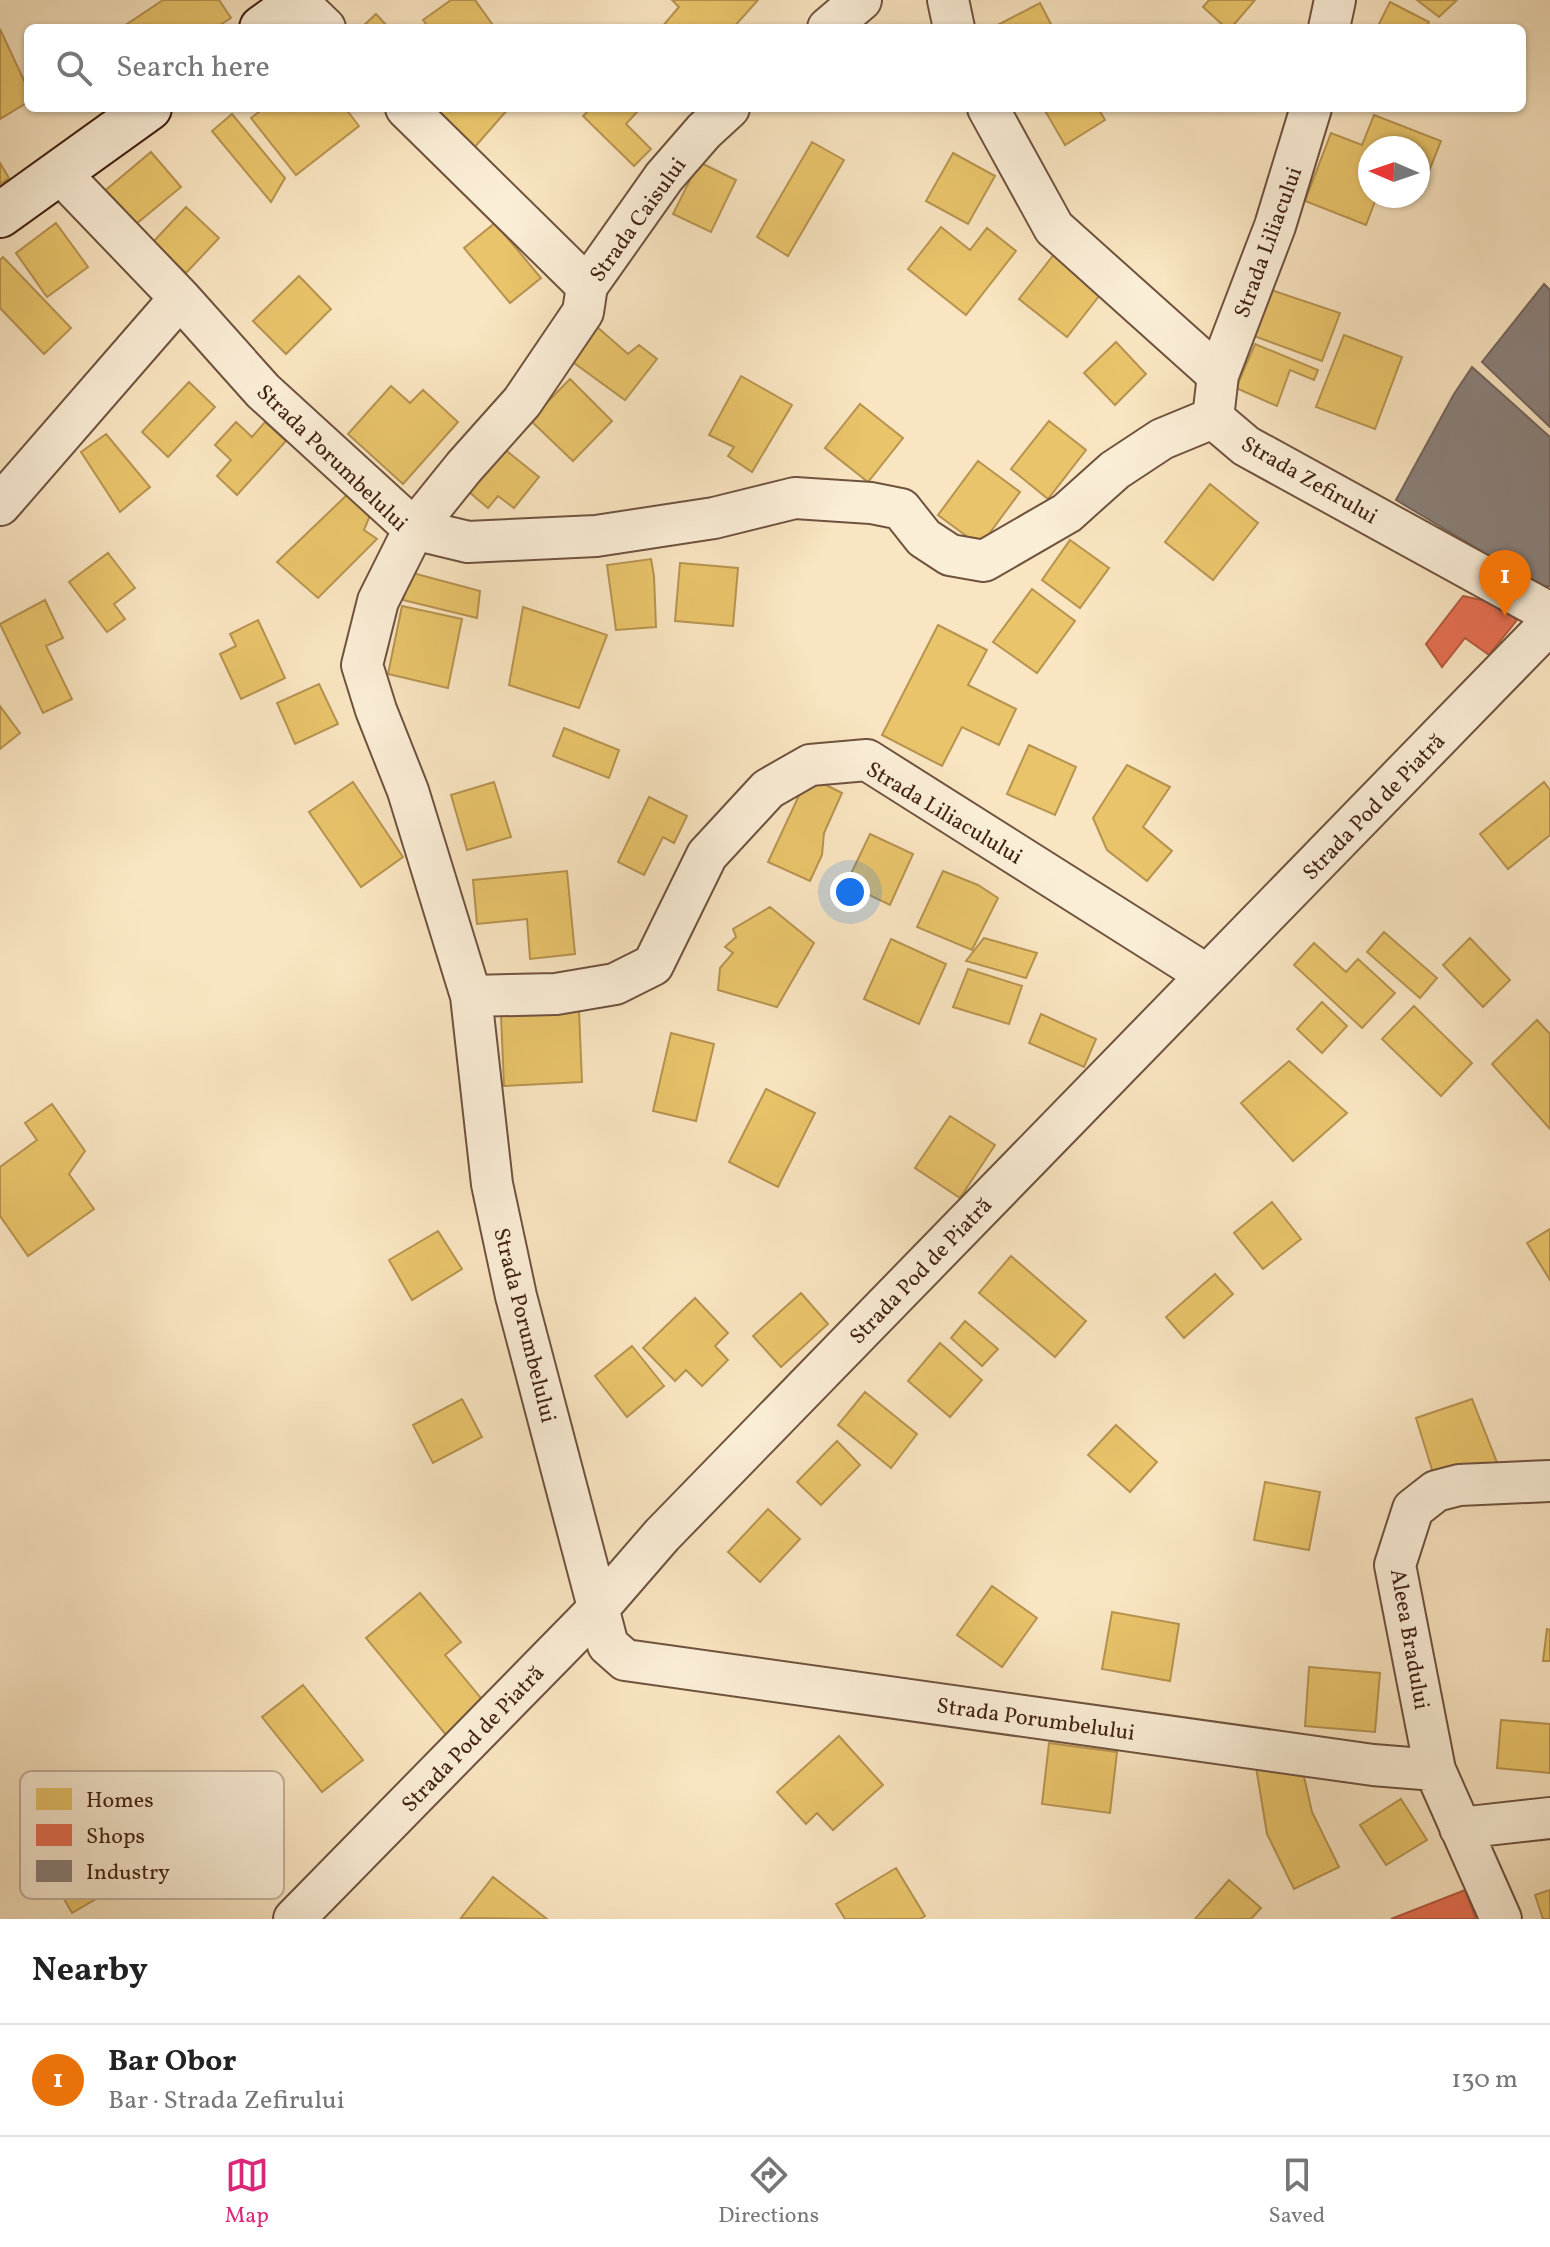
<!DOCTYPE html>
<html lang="en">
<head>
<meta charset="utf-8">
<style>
  :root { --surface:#fff; --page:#f2f2f2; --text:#222; --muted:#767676; --line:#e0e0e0; --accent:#db2777 }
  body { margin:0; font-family:Vollkorn,serif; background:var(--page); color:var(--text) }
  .compass { position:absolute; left:1358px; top:136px; width:72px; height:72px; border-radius:50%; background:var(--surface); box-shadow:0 2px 6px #0004; rotate:272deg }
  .you { position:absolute; left:850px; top:892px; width:28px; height:28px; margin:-20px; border:6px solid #fff; border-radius:50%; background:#1a73e8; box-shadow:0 0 0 12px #1a73e833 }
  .badge { display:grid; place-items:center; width:52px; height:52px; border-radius:50%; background:var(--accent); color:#fff; font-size:26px; font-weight:700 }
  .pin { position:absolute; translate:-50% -66px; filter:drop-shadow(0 2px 4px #0008) }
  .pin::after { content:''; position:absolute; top:42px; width:28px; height:24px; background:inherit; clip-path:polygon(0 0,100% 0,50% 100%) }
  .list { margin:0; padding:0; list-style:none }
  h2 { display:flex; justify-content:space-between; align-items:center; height:104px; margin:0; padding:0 32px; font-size:34px }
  h2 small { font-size:26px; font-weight:400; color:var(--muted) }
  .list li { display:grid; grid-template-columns:52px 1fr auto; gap:24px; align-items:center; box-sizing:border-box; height:112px; padding:0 32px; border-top:2px solid var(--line) }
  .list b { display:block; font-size:30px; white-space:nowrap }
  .list p { margin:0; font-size:26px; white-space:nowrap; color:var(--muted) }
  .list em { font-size:26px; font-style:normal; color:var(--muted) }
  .icon { flex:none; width:44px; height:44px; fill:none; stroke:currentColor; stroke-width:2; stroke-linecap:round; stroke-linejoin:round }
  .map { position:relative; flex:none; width:1550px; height:1919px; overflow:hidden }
  .search { position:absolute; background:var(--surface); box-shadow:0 2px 6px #0004; left:24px; right:24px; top:24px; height:88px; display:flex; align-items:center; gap:20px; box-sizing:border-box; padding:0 28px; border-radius:12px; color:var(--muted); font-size:30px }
  .sheet { height:216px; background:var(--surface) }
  nav { display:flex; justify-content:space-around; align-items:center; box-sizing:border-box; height:112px; border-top:2px solid var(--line); background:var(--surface); font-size:22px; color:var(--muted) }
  nav a { display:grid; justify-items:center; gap:4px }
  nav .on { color:var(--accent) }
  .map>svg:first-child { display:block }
  .homes { fill:#e9c46a; stroke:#b79350; stroke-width:2 }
  .shops { fill:#e76f51; stroke:#b5583e; stroke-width:2 }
  .industry { fill:#8a817c; stroke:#74645c; stroke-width:2 }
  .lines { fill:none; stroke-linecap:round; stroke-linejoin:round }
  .street-casing { stroke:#6f523e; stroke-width:44 }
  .secondary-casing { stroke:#412112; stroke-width:48 }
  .street { stroke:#fbeed7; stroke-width:40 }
  .secondary { stroke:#fbeed7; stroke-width:44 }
  .labels { text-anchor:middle; stroke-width:8; stroke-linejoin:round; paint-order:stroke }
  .street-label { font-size:22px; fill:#412112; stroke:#fbeed7 }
  .key { fill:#fbeed7; stroke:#c3b09c; stroke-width:2 }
  .key-label { font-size:22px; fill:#412112 }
</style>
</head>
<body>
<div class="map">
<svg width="1550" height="1919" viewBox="0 0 1550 1919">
  <rect width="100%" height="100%" fill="#f9e5c1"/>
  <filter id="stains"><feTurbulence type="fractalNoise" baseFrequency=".0025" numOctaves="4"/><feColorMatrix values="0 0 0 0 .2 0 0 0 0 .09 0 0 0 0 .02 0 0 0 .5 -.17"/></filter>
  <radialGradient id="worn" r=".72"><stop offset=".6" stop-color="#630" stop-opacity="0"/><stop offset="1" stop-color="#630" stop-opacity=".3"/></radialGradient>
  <path class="homes" d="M163,0H219L231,18L215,28H121Z
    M451,0H475L495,28H429L423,20Z
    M672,0H758L733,28H661L679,7Z
    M1209,0H1255L1231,28H1226L1203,7Z
    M1417,0H1457L1439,17Z
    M1390,2L1429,22L1426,28H1377Z
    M1040,3L1053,28H992Z
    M376,14L389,28H361Z
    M0,29L28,89V102L0,119Z
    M264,108H345L359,126L296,175L251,118Z
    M443,108H509L473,149L436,115Z
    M591,108H633L637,112L626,124L651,149L634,166L583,116Z
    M1046,108H1098L1105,120L1065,145L1044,109Z
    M232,114L285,178L271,202L212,131Z
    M1374,115L1441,141L1429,171L1418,167V148H1370V196H1377L1366,225L1305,201L1331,133L1362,145Z
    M812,142L844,160L788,256L757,237Z
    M151,152L181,187L130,229L101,194Z
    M953,153L995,176L968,224L926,201Z
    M699,162L736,180L711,232L673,214Z
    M0,163L9,178L0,184Z
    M186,207L219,238L186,273L153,242Z
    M56,223L88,267L47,297L16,253Z
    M495,223L541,278L510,303L464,248Z
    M941,227L970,250L987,228L1016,251L966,315L908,269Z
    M1055,253L1103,291L1067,337L1019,299Z
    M3,257L71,328L44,354L0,308V260Z
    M299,276L331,309L286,354L253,321Z
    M1271,290L1340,313L1322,361L1254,336Z
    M596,326L628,354L639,345L657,359L625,400L570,360Z
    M1550,326V377L1524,348Z
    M1344,335L1402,357L1375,429L1316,407Z
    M1116,342L1146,374L1115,405L1084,373Z
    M1255,344L1318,370L1314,380L1290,370L1277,406L1236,388Z
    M741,376L792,405L752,472L728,456L734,447L709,435Z
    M570,379L612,421L573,461L530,420Z
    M189,382L215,407L168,457L142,432Z
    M391,386L410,403L423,390L458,422L403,484L348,434Z
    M860,404L903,438L868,482L825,448Z
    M1049,421L1086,450L1048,499L1011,469Z
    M236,422L252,437L265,422L286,441L237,495L217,476L231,460L215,445Z
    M106,434L150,487L120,512L81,452Z
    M503,448L539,477L514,508L498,496L488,508L468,491Z
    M978,461L1020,492L980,546L938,515Z
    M1210,484L1258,523L1213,580L1165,542Z
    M351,491L371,513L364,530L377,539L318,598L277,562Z
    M1070,540L1109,568L1080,608L1042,580Z
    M108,553L135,588L114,604L125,619L107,632L69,582Z
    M651,559L654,576L656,627L616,630L607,565Z
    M680,563L738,568L733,626L675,621Z
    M409,572L480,591L477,618L403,600Z
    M1032,589L1075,621L1037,673L993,642Z
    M45,600L63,638L46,646L72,699L43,713L0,624Z
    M402,606L462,619L448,688L388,674Z
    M523,607L607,635L579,708L509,685Z
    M258,620L285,678L241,699L220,654L236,646L230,634Z
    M938,625L987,650L968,685L1016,709L999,745L962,727L942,766L882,735Z
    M319,684L338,724L295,744L277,703Z
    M0,706L20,733L0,749Z
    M564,728L619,750L609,778L553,756Z
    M1029,745L1076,767L1055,815L1007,794Z
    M1127,765L1170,787L1143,827L1172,851L1147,881L1107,850L1093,818Z
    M808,776L842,793L824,833L822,855L810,881L768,862Z
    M353,782L403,857L361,887L309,812Z
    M494,782L511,837L467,850L451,795Z
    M1544,782L1550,790V835L1508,869L1480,834Z
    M649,797L687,816L674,843L663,837L644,875L618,862Z
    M870,834L913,854L890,905L846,884Z
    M567,871L575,954L530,959L527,919L477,924L473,880Z
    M943,871L978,885L998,898L972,950L917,927Z
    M770,907L814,943L777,1007L718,990L720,968L733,953L725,947L736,937L733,929Z
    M1384,932L1437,978L1420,998L1367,952Z
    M984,938L1037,953L1026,978L966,961Z
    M1470,938L1510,980L1483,1007L1443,965Z
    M891,939L946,964L919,1024L864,999Z
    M1314,943L1346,972L1358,959L1395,993L1362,1028L1294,965Z
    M968,969L1022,986L1009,1024L953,1007Z
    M1322,1002L1347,1026L1322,1053L1297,1029Z
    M1414,1006L1472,1063L1441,1096L1382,1039Z
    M579,1010L582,1082L504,1086L501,1015Z
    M1041,1014L1096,1039L1084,1067L1029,1043Z
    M1537,1020L1550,1034V1129L1492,1064Z
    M671,1033L714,1044L696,1121L653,1111Z
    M1289,1061L1347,1113L1293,1161L1241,1103Z
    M766,1089L815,1113L778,1187L729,1162Z
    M52,1104L85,1151L69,1174L94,1209L28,1256L0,1216V1167L37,1140L25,1123Z
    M950,1116L995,1145L960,1198L915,1168Z
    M1272,1202L1301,1239L1263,1269L1234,1233Z
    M1550,1229V1280L1527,1243Z
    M438,1231L462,1269L412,1300L389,1260Z
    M1011,1256L1086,1321L1055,1357L979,1293Z
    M1215,1274L1233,1294L1184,1338L1166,1317Z
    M801,1293L828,1324L781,1367L753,1336Z
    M695,1298L728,1333L715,1346L728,1360L702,1386L686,1370L675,1381L643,1348Z
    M965,1321L998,1349L982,1366L951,1338Z
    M940,1343L982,1380L950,1417L908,1381Z
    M632,1346L664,1386L627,1417L595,1376Z
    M865,1392L917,1434L891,1468L838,1425Z
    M462,1399L482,1437L433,1463L413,1425Z
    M1472,1399L1498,1465L1433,1473L1416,1418Z
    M1116,1425L1157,1462L1130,1492L1088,1455Z
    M837,1441L860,1465L821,1505L797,1482Z
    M1265,1482L1320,1492L1309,1550L1254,1540Z
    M768,1509L800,1539L760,1582L728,1552Z
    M992,1586L1037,1618L1002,1667L957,1635Z
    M420,1593L461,1642L445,1655L486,1704L447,1736L366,1638Z
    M1112,1612L1179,1624L1170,1681L1102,1669Z
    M1547,1629L1550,1630V1661H1543Z
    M1309,1667L1380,1673L1375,1732L1305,1726Z
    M303,1685L363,1760L322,1792L262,1717Z
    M1501,1720L1550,1724V1773L1497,1768Z
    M839,1736L883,1785L833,1830L817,1813L806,1824L777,1792Z
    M1049,1743L1117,1752L1110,1813L1042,1804Z
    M1256,1767L1303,1772L1312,1812L1339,1867L1294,1889L1267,1834Z
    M1401,1799L1427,1840L1386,1865L1360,1825Z
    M85,1820L122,1884L72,1913L36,1850Z
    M896,1868L925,1916L920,1919H845L836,1904Z
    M493,1877L547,1919L461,1918Z
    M1229,1880L1261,1908L1251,1919H1195Z
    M1550,1890V1919H1543L1535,1895Z"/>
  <path class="shops" d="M1463,596L1495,603L1517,620L1489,655L1465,638L1442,667L1426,644Z
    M1465,1890L1476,1919H1391Z"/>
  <path class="industry" d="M1544,284L1550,290V427L1482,362Z
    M1472,367L1550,437V586H1540L1396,500L1454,394Z"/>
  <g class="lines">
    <g class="street-casing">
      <path id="street" d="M948,0L954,28
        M298,2L325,28
        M828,28L861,0
        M1329,28L1335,0
        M406,108L587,286
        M729,108L704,131L664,177L587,286L583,312L522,402L464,467L414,529L378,601L362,665L376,710L408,791L471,996L492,1184L516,1296L608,1645L625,1660L1373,1765L1435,1770L1501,1919
        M988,108L1054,228L1218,375L1213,418L1246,446L1550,613
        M59,172L180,298L263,391L414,529L468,542L596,536L714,518L795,498L871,503L901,509L924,538L950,555L984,561L1067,513L1115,470L1162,439L1213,418
        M1218,375L1275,226L1311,108
        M0,505L180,298
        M471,996L556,994L615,984L653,965L707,855L768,789L810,765L867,760L1207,975
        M1435,1770L1395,1565L1413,1509L1436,1491L1459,1485L1550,1481
        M1460,1828L1550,1818
        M294,1919L597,1610L662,1535L1550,623"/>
    </g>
    <g class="secondary-casing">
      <path id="secondary" d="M262,28L301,0
        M0,215L149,108"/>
    </g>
    <use href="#street" class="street"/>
    <use href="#secondary" class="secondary"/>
  </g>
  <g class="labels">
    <g class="street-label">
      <text transform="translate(637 219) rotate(-54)" y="8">Strada Caisului</text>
      <text transform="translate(1267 242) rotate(-70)" y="8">Strada Liliacului</text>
      <text transform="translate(333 457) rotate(44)" y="8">Strada Porumbelului</text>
      <text transform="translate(1310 479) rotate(30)" y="8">Strada Zefirului</text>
      <text transform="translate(1373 806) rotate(-46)" y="8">Strada Pod de Piatră</text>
      <text transform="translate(945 812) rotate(31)" y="8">Strada Liliaculului</text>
      <text transform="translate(920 1270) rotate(-46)" y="8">Strada Pod de Piatră</text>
      <text transform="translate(526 1325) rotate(76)" y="8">Strada Porumbelului</text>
      <text transform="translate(1411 1639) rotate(80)" y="8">Aleea Bradului</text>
      <text transform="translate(1036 1718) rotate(8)" y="8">Strada Porumbelului</text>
      <text transform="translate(472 1738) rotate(-46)" y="8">Strada Pod de Piatră</text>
    </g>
  </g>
  <rect x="20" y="1771" width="264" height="128" rx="12" class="key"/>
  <rect x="36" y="1788" width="36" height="22" fill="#e9c46a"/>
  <rect x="36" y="1824" width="36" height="22" fill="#e76f51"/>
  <rect x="36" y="1860" width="36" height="22" fill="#8a817c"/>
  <g class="key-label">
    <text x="86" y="1807">Homes</text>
    <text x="86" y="1843">Shops</text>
    <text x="86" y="1879">Industry</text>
  </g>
  <rect width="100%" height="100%" filter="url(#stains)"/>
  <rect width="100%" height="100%" fill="url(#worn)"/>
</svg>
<svg class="compass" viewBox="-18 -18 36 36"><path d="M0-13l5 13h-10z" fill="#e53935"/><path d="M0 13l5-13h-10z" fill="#767676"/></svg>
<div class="you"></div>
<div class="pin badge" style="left:1505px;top:616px;background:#e8710a">1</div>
<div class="search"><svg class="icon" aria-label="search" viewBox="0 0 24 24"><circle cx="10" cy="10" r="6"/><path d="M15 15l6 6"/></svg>Search here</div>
</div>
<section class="sheet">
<h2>Nearby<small></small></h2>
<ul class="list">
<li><span class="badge" style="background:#e8710a">1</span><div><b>Bar Obor</b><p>Bar · Strada Zefirului</p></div><em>130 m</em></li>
</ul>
</section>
<nav>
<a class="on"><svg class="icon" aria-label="map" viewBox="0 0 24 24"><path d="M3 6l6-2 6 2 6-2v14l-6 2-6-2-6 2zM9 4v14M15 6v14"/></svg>Map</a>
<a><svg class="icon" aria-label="directions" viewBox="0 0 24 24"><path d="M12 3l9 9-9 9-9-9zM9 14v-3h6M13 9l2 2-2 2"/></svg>Directions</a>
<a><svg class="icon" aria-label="saved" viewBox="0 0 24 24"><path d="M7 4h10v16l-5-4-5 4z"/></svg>Saved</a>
</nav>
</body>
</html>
